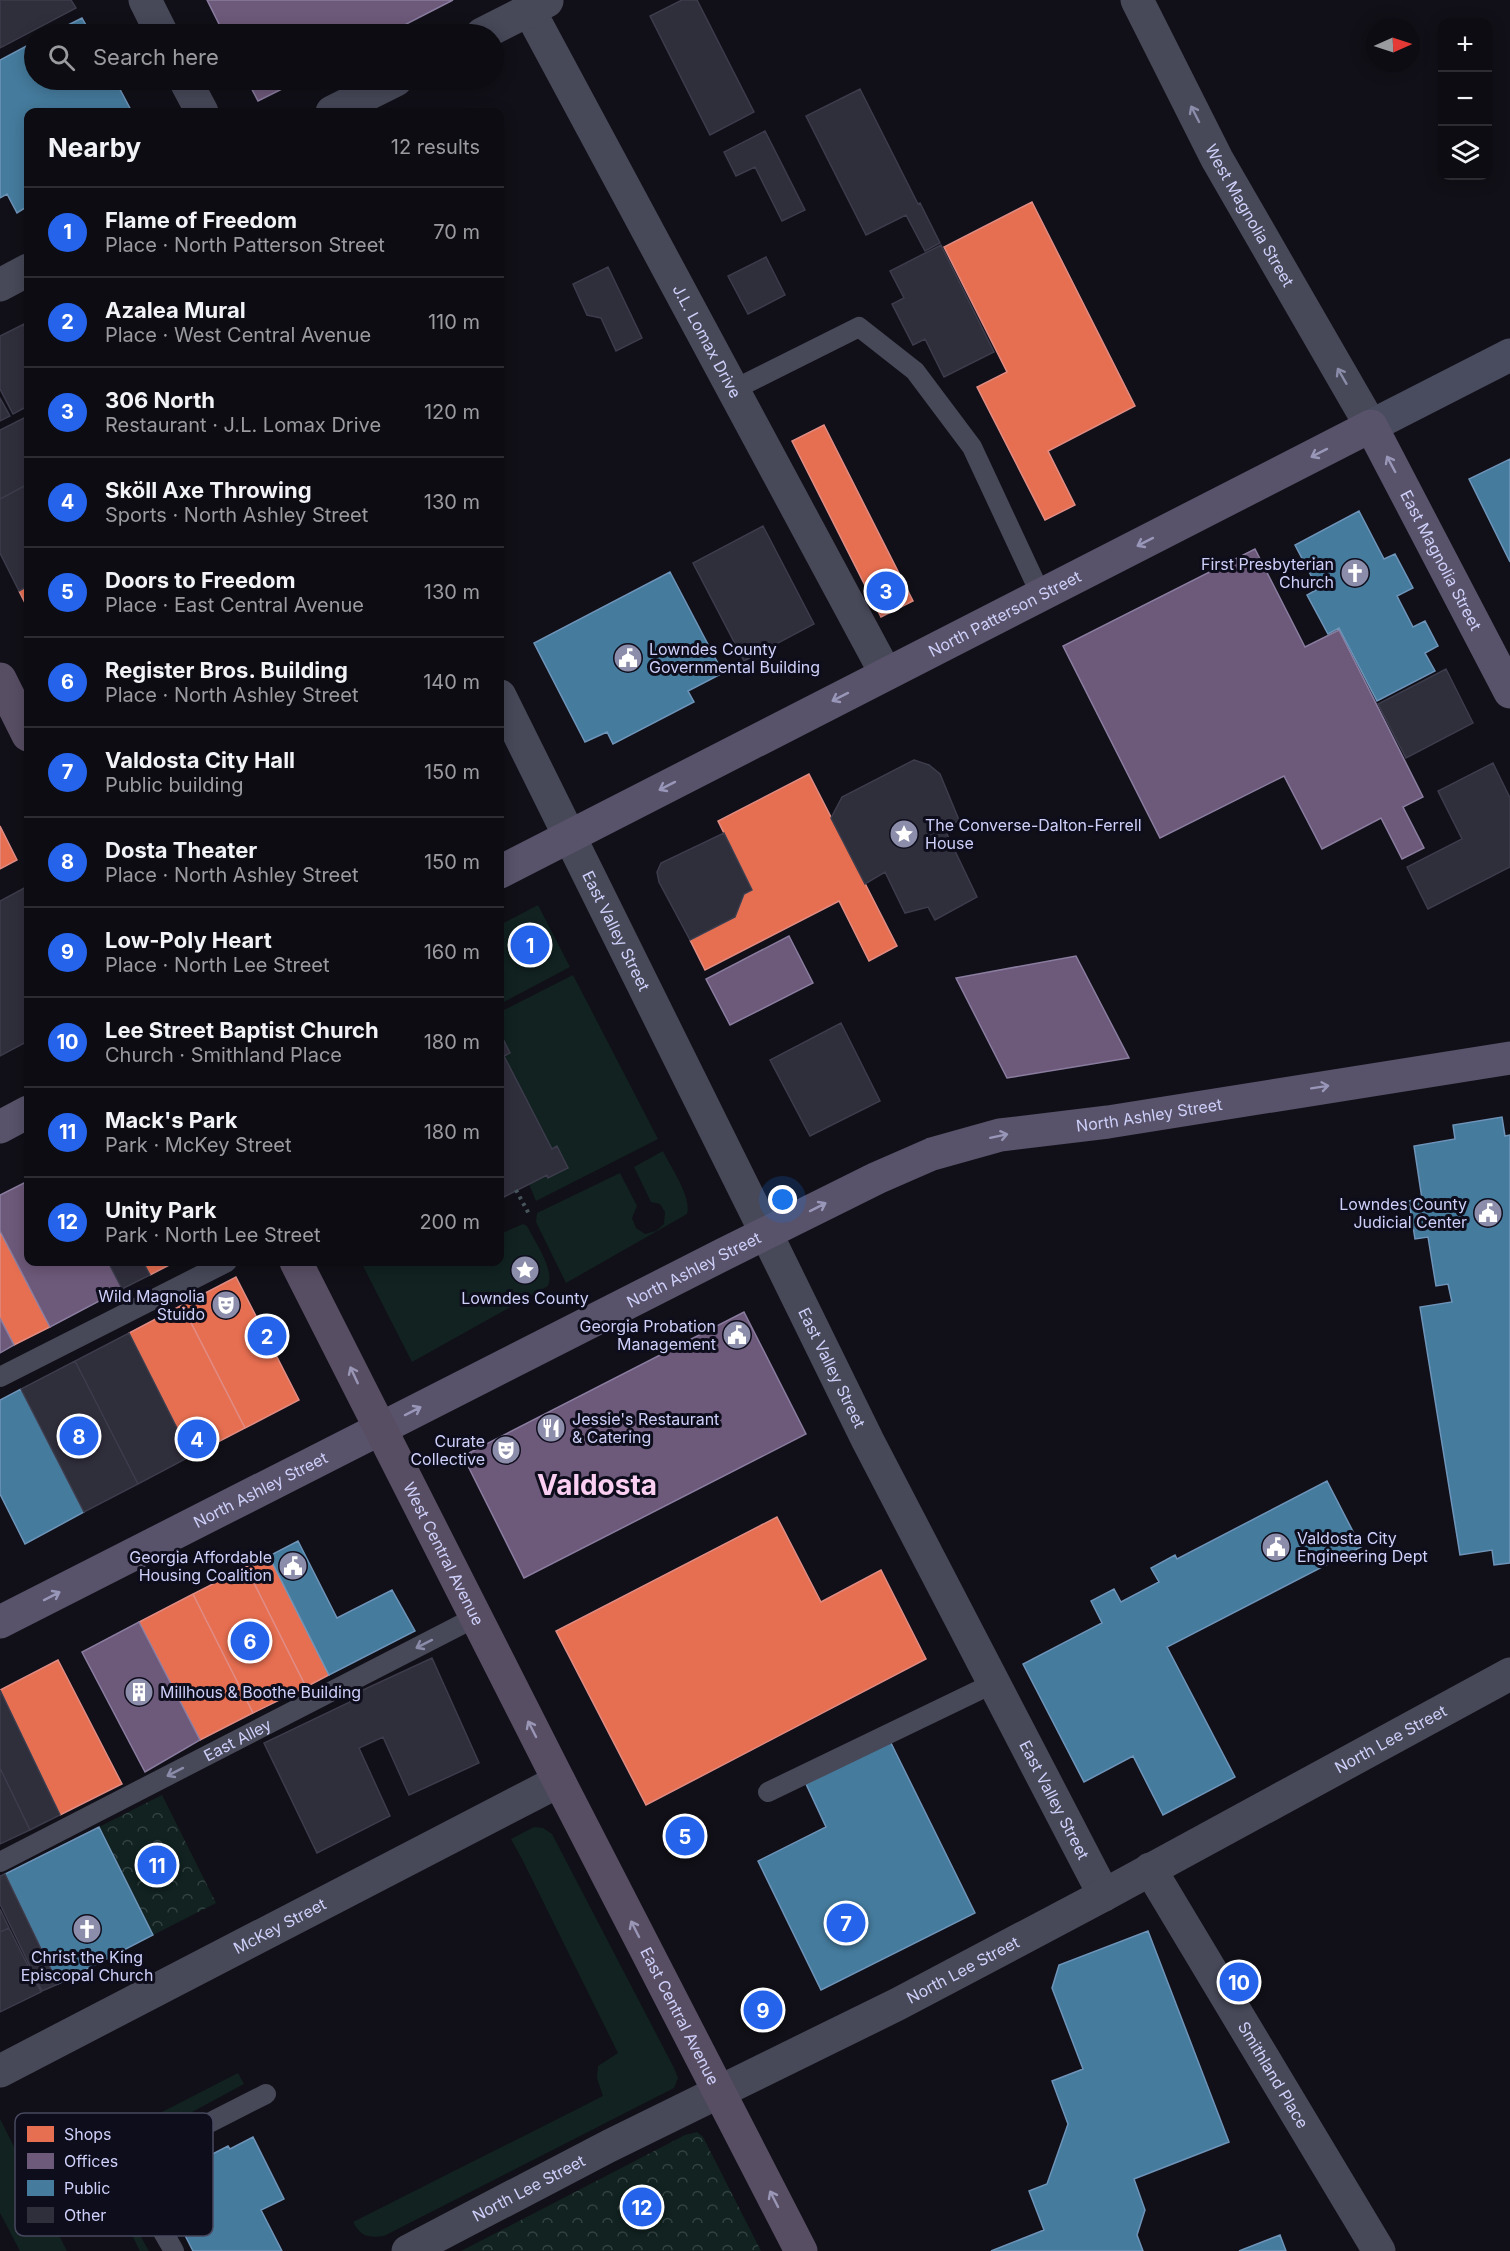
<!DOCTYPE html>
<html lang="en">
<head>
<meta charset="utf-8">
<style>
  :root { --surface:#0d0c12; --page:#16151b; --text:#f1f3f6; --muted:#9a9b9f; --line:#2d2c32; --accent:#2563eb }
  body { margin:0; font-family:Inter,sans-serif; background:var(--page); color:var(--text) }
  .controls { position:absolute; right:18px; top:18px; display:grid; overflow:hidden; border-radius:12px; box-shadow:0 3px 15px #0003 }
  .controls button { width:54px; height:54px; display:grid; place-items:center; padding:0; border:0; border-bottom:2px solid var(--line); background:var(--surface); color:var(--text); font:30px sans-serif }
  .compass { position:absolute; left:1366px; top:18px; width:54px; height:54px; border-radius:50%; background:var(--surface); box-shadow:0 3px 15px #0003; rotate:87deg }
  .you { position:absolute; left:783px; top:1200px; width:21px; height:21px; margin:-15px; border:4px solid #fff; border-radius:50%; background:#1a73e8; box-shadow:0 0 0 9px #1a73e833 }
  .badge { display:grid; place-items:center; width:39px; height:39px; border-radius:50%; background:var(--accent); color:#fff; font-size:20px; font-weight:700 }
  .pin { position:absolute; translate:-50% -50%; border:3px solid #fff; box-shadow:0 2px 6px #0006 }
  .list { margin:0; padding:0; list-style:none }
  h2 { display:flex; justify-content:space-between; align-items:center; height:78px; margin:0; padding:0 24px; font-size:26px }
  h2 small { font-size:20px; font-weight:400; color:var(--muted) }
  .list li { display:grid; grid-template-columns:39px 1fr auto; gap:18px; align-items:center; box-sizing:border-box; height:90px; padding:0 24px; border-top:2px solid var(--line) }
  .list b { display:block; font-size:22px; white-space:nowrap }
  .list p { margin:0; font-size:20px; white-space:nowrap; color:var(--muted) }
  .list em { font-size:20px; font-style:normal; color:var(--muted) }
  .icon { flex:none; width:33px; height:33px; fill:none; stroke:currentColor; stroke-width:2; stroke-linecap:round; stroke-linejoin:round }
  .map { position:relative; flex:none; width:1510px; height:2251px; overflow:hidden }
  .search { position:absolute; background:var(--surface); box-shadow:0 3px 15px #0003; left:24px; top:24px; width:480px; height:66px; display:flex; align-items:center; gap:15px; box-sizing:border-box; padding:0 21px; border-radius:33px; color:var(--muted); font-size:22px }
  .panel { position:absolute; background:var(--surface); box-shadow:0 3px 15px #0003; left:24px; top:108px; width:480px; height:1158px; border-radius:12px }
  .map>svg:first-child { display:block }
  .grass { fill:#112220 }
  .park { fill:url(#park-crowns) }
  .shops { fill:#e76f51; stroke:#e08c84; stroke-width:1.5 }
  .offices { fill:#6d597a; stroke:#8a7da0; stroke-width:1.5 }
  .public { fill:#457b9d; stroke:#6e94b9; stroke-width:1.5 }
  .building { fill:#2f2e3b; stroke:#3c3c4c; stroke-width:1.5 }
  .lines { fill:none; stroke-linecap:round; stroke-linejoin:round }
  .path { stroke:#47565c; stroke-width:4; stroke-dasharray:3 4.5; stroke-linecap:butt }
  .service { stroke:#474858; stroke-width:20 }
  .minor { stroke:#474858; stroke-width:33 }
  .tertiary { stroke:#474858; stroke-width:33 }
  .secondary { stroke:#494c5f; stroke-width:33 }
  .primary { stroke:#58526a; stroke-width:33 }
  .trunk { stroke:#584e64; stroke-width:33 }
  .oneway { stroke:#8a8ca9 }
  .oneway2 { stroke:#9997b9 }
  .oneway3 { stroke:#9996b6 }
  .labels { text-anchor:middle; stroke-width:6; stroke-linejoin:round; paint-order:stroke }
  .street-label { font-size:16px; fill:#ced0fa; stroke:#0e0d1c }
  .poi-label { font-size:16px; fill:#ced0fa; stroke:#0e0d1c; text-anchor:end }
  .town-label { font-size:28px; font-weight:bold; fill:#facff2; stroke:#0e0d1c }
  .key { fill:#0e0d1c; stroke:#48485f; stroke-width:1.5 }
  .key-label { font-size:16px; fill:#ced0fa }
</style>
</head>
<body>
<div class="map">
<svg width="1510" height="2251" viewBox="0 0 1510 2251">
  <defs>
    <pattern id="park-crowns" width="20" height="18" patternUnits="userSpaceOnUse" patternTransform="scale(1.5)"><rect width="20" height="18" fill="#112220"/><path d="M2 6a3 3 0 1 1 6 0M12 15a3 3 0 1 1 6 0" fill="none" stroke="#324141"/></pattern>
  </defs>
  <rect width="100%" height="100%" fill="#111018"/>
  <path class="grass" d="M538,905L570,967L500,1004V925Z
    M573,975L658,1139L536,1201L529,1184L547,1175L549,1178L568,1167L558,1147L552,1149L504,1056L510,1053L500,1033V1012Z
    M663,1151C671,1168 692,1197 687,1214L566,1283L536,1222L537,1213L620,1173L637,1206L632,1218L636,1228L645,1234L656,1231L664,1224L665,1212L660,1204L651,1202L634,1167Z
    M523,1224L527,1226C535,1242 555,1270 548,1286L412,1362L361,1262H500V1234Z
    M534,1827L543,1828L552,1834L674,2068L678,2078L674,2088L384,2236C369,2238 361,2237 353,2222L603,2096L597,2078L598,2066L618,2053L523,1861L511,1839Z
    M238,2073L244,2084L131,2145C125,2156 118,2168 118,2181C118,2202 139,2232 149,2251H140L88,2150Z
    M0,2119L67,2251H20L0,2213Z"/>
  <path class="park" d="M162,1795L216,1903L153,1935L99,1827Z
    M697,2132L703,2137L761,2251H461L685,2135Z"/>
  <path class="shops" d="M1032,202L1135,406L1048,451L1075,505L1045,520L977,387L1007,372L944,247Z
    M824,425L913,601L881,617L792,441Z
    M28,586V609L19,591Z
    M809,774L897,946L869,961L839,901L705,970L690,940L735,917L744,894L752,890L718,821Z
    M0,826L17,860L0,869Z
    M0,1231L50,1327L14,1345L0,1318Z
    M143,1262H175L150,1275Z
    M236,1277L299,1400L245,1428L182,1305Z
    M182,1305L245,1428L191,1456L129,1333Z
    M777,1517L821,1602L881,1570L926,1659L646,1805L556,1631Z
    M269,1556L329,1675L306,1687L246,1567Z
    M246,1567L306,1687L253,1713L193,1594Z
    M193,1594L253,1713L200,1740L139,1622Z
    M58,1660L122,1784L60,1815L0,1690Z"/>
  <path class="offices" d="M207,0H453L387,34H224Z
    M247,80H300L258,101Z
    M1255,549L1305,647L1339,630L1423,797L1403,807L1424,848L1402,859L1381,818L1322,849L1284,776L1160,838L1063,646Z
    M789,936L813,983L730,1025L706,979Z
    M1076,956L1129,1058L1007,1078L956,978Z
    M28,1181V1262H108L122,1289L50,1327L0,1231V1195Z
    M744,1312L806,1434L524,1578L463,1456Z
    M0,1318L14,1345L0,1353Z
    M139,1622L200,1740L145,1772L82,1652Z"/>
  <path class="public" d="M82,18L91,34H50Z
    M34,42V80H115L132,112H28V206L17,213L7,194L0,198V60Z
    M1510,459V562L1469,479Z
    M1359,511L1384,559L1395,554L1413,588L1397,596L1413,627L1425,621L1438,646L1425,653L1435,671L1377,701L1339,628L1328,634L1307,595L1318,589L1295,545Z
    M670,572L723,673L688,691L694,702L613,744L607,732L585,742L534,643Z
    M1502,1117L1505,1136L1510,1135V1563L1494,1565L1492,1550L1460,1555L1420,1307L1452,1302L1448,1284L1436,1286L1428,1237L1415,1239L1409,1201L1422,1199L1414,1146L1455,1139L1453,1125Z
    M21,1389L84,1512L25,1544L0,1494V1400Z
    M1327,1481L1361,1547L1167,1647L1235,1777L1163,1815L1133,1756L1084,1782L1023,1664L1102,1623L1091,1601L1114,1589L1121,1602L1159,1582L1151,1568L1175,1555L1177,1559Z
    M298,1541L337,1618L392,1590L415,1631L329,1675L269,1556Z
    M890,1741L975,1913L821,1990L758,1861L826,1827L806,1784Z
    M99,1827L153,1935L58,1984L5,1874Z
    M1148,1931L1229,2142L1134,2179L1145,2210L1137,2235L1143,2251H991L1044,2230L1029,2191L1047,2184L1068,2124L1052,2081L1083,2069L1052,1988L1059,1965Z
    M253,2137L284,2199L261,2210L282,2251H193L158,2182L228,2146L230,2149Z
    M1280,2235L1286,2251H1239Z"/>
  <path class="building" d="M0,0H71L76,8L0,48Z
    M682,0H697L754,112L710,135L650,16Z
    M860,89L918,204L920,203L940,243L925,251L906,215L866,235L806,116Z
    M765,131L805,210L782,221L755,167L736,176L724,152Z
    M941,245L994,352L944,377L925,339L913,345L892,304L904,298L890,271Z
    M766,257L785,295L748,314L728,276Z
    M608,267L642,338L616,351L601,318L587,315L573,284Z
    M24,324L28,332V406L13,414L0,389V336Z
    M0,398L10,416L0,421Z
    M28,416V484L0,499V430Z
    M28,484V586L19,591L0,553V499Z
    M763,526L814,624L744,661L693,563Z
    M1446,669L1473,723L1406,758L1378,704Z
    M914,760L929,765L940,774L959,820L945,830L977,897L935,920L928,907L905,913L885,872L865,884L831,818L842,797Z
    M1493,763L1510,798V867L1428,909L1407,867L1462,839L1438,791Z
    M724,833L752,890L744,894L735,917L690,940L659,882L657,872L661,863Z
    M28,886V1041L0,1056V901Z
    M841,1023L880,1101L810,1136L770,1060Z
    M500,1033L510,1053L504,1056L552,1149L557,1146L568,1168L548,1178L547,1175L500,1199Z
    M108,1262H143L150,1275L122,1289Z
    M129,1333L191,1456L138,1484L75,1361Z
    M75,1361L138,1484L84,1512L21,1389Z
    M432,1658L479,1763L409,1795L383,1737L359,1748L390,1816L317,1853L264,1743L350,1702L348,1697Z
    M0,1690L60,1815L30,1830L0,1768Z
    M0,1768L30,1830L0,1844Z
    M5,1874L58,1984L42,1991L0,1904V1876Z
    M0,1909L9,1928L0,1932Z
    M9,1928L41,1992L0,2012V1932Z"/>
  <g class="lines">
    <path class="path" d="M516,1190L529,1214"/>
    <g class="service">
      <path d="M733,390L859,327L915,371L972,447L1041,595"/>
      <path d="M0,1377L227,1262"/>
      <path d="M768,1792L994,1683"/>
      <path id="s1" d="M0,1862L476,1617"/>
      <path d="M174,2251C163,2231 133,2187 144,2165C146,2160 152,2155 156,2150L266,2094"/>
    </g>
    <g class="minor">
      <path id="s2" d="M1137,0L1217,159L1371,426"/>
      <path id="s3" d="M529,10L886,674"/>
      <path d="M482,34L547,1"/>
      <path d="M332,112L396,80"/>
      <path d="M0,285L28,270"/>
      <path id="s4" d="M766,1233L868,1441L1104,1895"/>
      <path id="s5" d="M1150,1869L1379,2251"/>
      <path id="s6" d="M0,2071L559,1781"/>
    </g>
    <g class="tertiary">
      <path d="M145,0L162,34"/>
      <path d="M185,80L202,112"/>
      <path id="s7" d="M500,696L766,1233"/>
      <path id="s8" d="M408,2251L609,2146L898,2004L1104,1895L1510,1674"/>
    </g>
    <path class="secondary" d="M1371,426L1510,355"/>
    <g class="primary">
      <path id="s9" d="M500,872L1371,426L1510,692"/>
      <path d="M0,1127L28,1112"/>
      <path id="s10" d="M0,1622L724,1254L877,1178L932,1154L1000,1135L1108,1122L1510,1058"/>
    </g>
    <g class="trunk">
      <path d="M0,679L28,735"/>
      <path id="s11" d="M296,1262L559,1781L801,2251"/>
    </g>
  </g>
  <defs><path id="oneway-shaft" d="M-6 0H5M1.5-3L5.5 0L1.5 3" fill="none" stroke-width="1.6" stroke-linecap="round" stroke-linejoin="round" transform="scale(1.5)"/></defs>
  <g class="oneway">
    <use href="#oneway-shaft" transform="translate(1195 114) rotate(-117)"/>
    <use href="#oneway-shaft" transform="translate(1342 376) rotate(-120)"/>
    <use href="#oneway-shaft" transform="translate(424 1644) rotate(153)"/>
    <use href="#oneway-shaft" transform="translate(175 1772) rotate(153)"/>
  </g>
  <g class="oneway2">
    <use href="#oneway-shaft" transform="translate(1319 453) rotate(153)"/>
    <use href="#oneway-shaft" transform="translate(1391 464) rotate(-118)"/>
    <use href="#oneway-shaft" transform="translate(1145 542) rotate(153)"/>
    <use href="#oneway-shaft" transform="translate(840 697) rotate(153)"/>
    <use href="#oneway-shaft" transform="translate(667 786) rotate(153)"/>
    <use href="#oneway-shaft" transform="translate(1320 1087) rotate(-9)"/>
    <use href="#oneway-shaft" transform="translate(999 1136) rotate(-12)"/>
    <use href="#oneway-shaft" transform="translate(818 1207) rotate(-27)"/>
    <use href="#oneway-shaft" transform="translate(413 1411) rotate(-27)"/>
    <use href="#oneway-shaft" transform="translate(52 1596) rotate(-27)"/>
  </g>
  <g class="oneway3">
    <use href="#oneway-shaft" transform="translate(354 1375) rotate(-115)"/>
    <use href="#oneway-shaft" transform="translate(532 1729) rotate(-117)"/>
    <use href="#oneway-shaft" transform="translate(635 1929) rotate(-117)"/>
    <use href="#oneway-shaft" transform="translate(774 2199) rotate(-117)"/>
  </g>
  <defs>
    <g id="church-disc" transform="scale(1.5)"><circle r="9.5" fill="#8c8dab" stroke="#0e0d1c"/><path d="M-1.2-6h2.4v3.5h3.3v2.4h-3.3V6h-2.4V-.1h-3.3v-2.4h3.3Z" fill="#fff"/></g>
    <g id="civic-disc" transform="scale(1.5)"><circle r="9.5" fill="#8c8dab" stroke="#0e0d1c"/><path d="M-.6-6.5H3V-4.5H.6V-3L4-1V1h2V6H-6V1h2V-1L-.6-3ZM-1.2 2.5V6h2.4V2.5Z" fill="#fff"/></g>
    <g id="sight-disc" transform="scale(1.5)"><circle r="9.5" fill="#8c8dab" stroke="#0e0d1c"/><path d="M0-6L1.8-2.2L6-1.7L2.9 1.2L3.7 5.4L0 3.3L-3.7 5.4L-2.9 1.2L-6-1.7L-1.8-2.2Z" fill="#fff"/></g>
    <g id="theatre-disc" transform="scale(1.5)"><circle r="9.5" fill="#8c8dab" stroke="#0e0d1c"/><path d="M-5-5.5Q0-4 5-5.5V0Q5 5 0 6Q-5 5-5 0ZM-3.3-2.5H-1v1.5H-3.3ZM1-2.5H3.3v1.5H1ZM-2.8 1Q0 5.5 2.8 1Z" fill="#fff"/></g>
    <g id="restaurant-disc" transform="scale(1.5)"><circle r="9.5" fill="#8c8dab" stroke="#0e0d1c"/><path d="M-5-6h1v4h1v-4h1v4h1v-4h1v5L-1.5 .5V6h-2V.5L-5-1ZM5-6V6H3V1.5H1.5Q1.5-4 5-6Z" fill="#fff"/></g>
    <g id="building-disc" transform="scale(1.5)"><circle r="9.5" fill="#8c8dab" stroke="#0e0d1c"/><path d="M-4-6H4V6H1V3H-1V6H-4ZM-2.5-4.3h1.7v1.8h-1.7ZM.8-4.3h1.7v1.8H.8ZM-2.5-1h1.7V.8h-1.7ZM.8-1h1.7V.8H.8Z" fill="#fff"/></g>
  </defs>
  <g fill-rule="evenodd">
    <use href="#church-disc" x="1355" y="573"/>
    <use href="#civic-disc" x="628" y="658"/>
    <use href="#sight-disc" x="904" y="834"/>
    <use href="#civic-disc" x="1488" y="1213"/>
    <use href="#sight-disc" x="525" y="1270"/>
    <use href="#theatre-disc" x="226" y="1305"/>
    <use href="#civic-disc" x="737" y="1335"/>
    <use href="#restaurant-disc" x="551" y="1428"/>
    <use href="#theatre-disc" x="506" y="1450"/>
    <use href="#civic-disc" x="1276" y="1547"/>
    <use href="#civic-disc" x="293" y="1566"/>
    <use href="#building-disc" x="139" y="1692"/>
    <use href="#church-disc" x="87" y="1929"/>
  </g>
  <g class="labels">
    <g class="street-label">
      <text dy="6" stroke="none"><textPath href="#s2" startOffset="243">West Magnolia Street</textPath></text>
      <text dy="6" stroke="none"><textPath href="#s3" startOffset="376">J.L. Lomax Drive</textPath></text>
      <text dy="6" stroke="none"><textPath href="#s9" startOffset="1130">East Magnolia Street</textPath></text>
      <text dy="6" stroke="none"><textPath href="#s9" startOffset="567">North Patterson Street</textPath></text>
      <text dy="6" stroke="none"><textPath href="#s7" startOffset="262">East Valley Street</textPath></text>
      <text dy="6" stroke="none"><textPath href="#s10" startOffset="1264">North Ashley Street</textPath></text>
      <text dy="6" stroke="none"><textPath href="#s10" startOffset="778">North Ashley Street</textPath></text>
      <text dy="6" stroke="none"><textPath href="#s4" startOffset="150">East Valley Street</textPath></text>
      <text dy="6" stroke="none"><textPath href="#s10" startOffset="292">North Ashley Street</textPath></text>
      <text dy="6" stroke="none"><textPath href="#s11" startOffset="327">West Central Avenue</textPath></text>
      <text dy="6" stroke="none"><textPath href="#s8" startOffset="1108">North Lee Street</textPath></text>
      <text dy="6" stroke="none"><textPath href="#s1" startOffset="267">East Alley</textPath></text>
      <text dy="6" stroke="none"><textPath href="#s4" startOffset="636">East Valley Street</textPath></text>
      <text dy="6" stroke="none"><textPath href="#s6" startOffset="315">McKey Street</textPath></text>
      <text dy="6" stroke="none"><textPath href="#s8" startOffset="622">North Lee Street</textPath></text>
      <text dy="6" stroke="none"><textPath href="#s11" startOffset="846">East Central Avenue</textPath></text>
      <text dy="6" stroke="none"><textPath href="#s5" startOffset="240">Smithland Place</textPath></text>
      <text dy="6" stroke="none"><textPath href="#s8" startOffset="136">North Lee Street</textPath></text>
    </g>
    <g class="poi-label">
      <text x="1334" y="570">First Presbyterian<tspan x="1334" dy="18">Church</tspan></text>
      <text x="649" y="655" text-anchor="start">Lowndes County<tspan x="649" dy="18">Governmental Building</tspan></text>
      <text x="925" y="831" text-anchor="start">The Converse-Dalton-Ferrell<tspan x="925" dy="18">House</tspan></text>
      <text x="1467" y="1210">Lowndes County<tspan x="1467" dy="18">Judicial Center</tspan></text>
      <text x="205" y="1302">Wild Magnolia<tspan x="205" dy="18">Stuido</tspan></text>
      <text x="525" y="1304" text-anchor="middle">Lowndes County</text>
      <text x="716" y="1332">Georgia Probation<tspan x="716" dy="18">Management</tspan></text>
      <text x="572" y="1425" text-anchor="start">Jessie's Restaurant<tspan x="572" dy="18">&amp; Catering</tspan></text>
      <text x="485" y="1447">Curate<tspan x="485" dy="18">Collective</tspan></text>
      <text x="1297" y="1544" text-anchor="start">Valdosta City<tspan x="1297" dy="18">Engineering Dept</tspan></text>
      <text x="272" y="1563">Georgia Affordable<tspan x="272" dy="18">Housing Coalition</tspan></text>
      <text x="160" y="1698" text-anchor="start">Millhous &amp; Boothe Building</text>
      <text x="87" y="1963" text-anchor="middle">Christ the King<tspan x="87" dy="18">Episcopal Church</tspan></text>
    </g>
    <g class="town-label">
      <text x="597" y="1495">Valdosta</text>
    </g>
  </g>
  <rect x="15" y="2113" width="198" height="123" rx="9" class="key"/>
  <rect x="27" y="2126" width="27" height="16" fill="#e76f51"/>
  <rect x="27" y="2153" width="27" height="16" fill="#6d597a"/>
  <rect x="27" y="2180" width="27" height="16" fill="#457b9d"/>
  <rect x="27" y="2207" width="27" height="16" fill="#2f2e3b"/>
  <g class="key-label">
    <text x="64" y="2140">Shops</text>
    <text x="64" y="2167">Offices</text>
    <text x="64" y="2194">Public</text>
    <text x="64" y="2221">Other</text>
  </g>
</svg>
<div class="controls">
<button>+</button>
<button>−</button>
<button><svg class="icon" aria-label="layers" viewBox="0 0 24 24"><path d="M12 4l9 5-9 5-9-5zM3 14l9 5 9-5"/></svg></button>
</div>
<svg class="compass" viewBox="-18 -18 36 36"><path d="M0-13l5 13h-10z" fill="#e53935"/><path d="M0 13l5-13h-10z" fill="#9a9b9f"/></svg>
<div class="you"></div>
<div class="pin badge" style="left:530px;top:945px">1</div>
<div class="pin badge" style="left:267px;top:1336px">2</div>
<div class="pin badge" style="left:886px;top:591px">3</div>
<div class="pin badge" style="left:197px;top:1439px">4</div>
<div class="pin badge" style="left:685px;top:1836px">5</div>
<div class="pin badge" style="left:250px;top:1641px">6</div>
<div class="pin badge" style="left:846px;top:1923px">7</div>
<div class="pin badge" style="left:79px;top:1436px">8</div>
<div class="pin badge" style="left:763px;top:2010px">9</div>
<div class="pin badge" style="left:1239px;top:1982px">10</div>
<div class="pin badge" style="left:157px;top:1865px">11</div>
<div class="pin badge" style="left:642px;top:2207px">12</div>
<div class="search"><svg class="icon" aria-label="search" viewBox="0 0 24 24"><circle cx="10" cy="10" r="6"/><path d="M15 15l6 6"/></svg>Search here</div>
<section class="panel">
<h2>Nearby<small>12 results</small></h2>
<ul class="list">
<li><span class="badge">1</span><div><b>Flame of Freedom</b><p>Place · North Patterson Street</p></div><em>70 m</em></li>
<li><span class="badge">2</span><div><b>Azalea Mural</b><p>Place · West Central Avenue</p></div><em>110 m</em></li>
<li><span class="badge">3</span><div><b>306 North</b><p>Restaurant · J.L. Lomax Drive</p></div><em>120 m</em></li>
<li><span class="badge">4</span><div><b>Sköll Axe Throwing</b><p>Sports · North Ashley Street</p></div><em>130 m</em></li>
<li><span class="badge">5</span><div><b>Doors to Freedom</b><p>Place · East Central Avenue</p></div><em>130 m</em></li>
<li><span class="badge">6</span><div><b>Register Bros. Building</b><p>Place · North Ashley Street</p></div><em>140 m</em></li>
<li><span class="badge">7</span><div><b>Valdosta City Hall</b><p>Public building</p></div><em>150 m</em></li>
<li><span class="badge">8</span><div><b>Dosta Theater</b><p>Place · North Ashley Street</p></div><em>150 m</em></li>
<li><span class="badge">9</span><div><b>Low-Poly Heart</b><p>Place · North Lee Street</p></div><em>160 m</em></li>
<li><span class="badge">10</span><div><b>Lee Street Baptist Church</b><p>Church · Smithland Place</p></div><em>180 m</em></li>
<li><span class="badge">11</span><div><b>Mack's Park</b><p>Park · McKey Street</p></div><em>180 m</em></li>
<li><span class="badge">12</span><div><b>Unity Park</b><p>Park · North Lee Street</p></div><em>200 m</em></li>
</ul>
</section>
</div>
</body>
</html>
